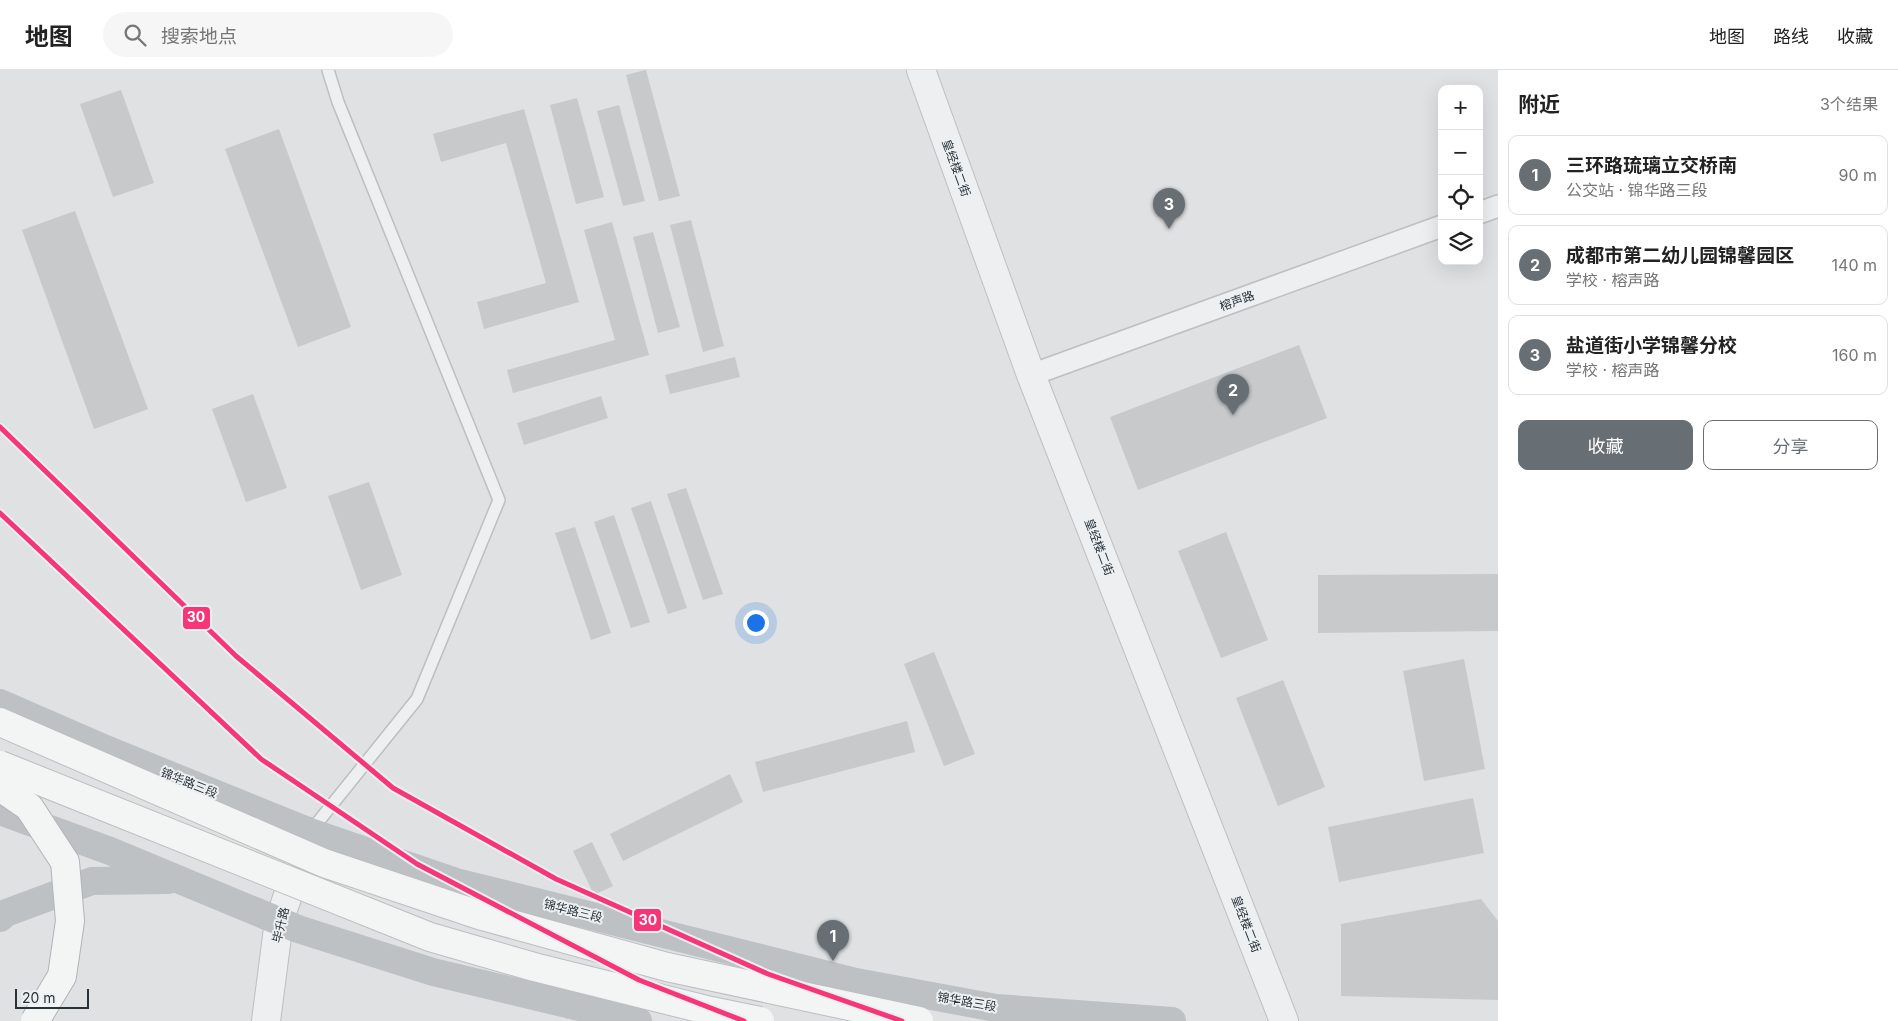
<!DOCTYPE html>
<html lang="zh">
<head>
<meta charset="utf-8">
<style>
  :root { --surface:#fff; --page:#f6f6f6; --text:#222; --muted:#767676; --line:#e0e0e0; --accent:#686f74 }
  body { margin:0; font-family:Inter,"Noto Sans SC",sans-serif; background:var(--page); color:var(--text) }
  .controls { position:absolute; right:15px; top:15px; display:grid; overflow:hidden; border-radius:10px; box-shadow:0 5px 20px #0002 }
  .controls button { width:45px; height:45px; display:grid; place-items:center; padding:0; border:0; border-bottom:1px solid var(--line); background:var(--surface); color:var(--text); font:25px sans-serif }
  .scale { position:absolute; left:15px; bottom:12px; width:74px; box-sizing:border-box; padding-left:5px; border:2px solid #283239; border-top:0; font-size:14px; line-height:18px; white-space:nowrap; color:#283239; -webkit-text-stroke:4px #ecf0f3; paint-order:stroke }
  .you { position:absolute; left:755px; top:552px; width:18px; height:18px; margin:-12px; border:4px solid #fff; border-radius:50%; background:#1a73e8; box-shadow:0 0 0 8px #1a73e833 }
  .badge { display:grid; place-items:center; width:32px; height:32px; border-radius:50%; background:var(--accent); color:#fff; font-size:16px; font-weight:700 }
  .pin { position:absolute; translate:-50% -41px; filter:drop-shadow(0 1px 2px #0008) }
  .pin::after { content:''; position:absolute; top:26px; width:18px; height:15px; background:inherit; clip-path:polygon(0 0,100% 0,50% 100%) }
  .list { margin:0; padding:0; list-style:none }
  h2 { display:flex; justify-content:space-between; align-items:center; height:65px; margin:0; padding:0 20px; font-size:21px }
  h2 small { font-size:16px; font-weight:400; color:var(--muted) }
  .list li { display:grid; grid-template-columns:32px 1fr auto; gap:15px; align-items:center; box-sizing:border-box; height:80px; margin:0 10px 10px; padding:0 10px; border:1px solid var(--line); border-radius:10px }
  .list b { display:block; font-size:19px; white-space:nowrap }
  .list p { margin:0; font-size:16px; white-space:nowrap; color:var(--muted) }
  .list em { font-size:16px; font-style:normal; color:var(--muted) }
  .actions { display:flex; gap:10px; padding:15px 20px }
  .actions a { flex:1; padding:11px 0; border:1px solid var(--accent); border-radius:10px; text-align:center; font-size:18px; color:var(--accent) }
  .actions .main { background:var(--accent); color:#fff }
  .icon { flex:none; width:28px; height:28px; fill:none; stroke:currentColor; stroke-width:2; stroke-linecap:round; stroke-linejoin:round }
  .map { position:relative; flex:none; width:1498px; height:951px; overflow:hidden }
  header { display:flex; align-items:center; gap:30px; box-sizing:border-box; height:70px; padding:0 25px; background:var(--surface); border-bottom:1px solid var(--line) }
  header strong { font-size:24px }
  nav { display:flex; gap:28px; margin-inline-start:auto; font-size:18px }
  .search { width:350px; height:45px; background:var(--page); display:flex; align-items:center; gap:12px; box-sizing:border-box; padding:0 18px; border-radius:28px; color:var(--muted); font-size:19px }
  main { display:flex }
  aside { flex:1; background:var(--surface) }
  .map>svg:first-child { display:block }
  .building { fill:#c7c9cb }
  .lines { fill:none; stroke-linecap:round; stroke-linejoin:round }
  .service-casing { stroke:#bdbfc1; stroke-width:14 }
  .minor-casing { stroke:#bdbfc1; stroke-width:24 }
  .tertiary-casing { stroke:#bdbfc1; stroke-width:30 }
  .service { stroke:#eeeff0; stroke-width:11 }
  .minor { stroke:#eeeff0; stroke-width:21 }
  .tertiary { stroke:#eeeff0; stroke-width:28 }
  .secondary { stroke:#bdc1c3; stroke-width:28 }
  .primary-bridge-casing { stroke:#bcbec0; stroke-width:30; stroke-linecap:butt }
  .trunk-bridge-casing { stroke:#b1b4b7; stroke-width:30; stroke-linecap:butt }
  .primary-bridge { stroke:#f3f4f4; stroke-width:28 }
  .trunk-bridge { stroke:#f3f4f4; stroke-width:28 }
  .metro-1-casing { stroke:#ecf0f3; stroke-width:9 }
  .metro-1 { stroke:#f63676; stroke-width:5 }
  .labels { text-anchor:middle; stroke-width:4; stroke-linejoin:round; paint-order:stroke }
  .street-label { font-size:12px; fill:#283239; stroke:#ecf0f3 }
  .line-badge { stroke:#ecf0f3; stroke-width:2 }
  .badge-label { font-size:14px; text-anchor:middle; font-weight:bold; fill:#fff }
</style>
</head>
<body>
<header>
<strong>地图</strong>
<div class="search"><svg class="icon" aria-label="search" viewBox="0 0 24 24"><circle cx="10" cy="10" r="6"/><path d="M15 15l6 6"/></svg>搜索地点</div>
<nav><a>地图</a><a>路线</a><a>收藏</a></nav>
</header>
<main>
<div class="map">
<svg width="1498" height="951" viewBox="0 0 1498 951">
  <rect width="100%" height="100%" fill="#dfe1e3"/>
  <path class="building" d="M645,0H646L680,126L659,131L626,5Z
    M121,20L154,113L113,127L80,34Z
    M577,28L604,127L576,134L550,35Z
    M619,35L645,131L623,136L597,41Z
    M524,39L579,232L484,259L477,232L546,213L506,73L441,92L433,64Z
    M279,59L351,257L298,277L225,79Z
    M75,141L148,339L94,359L22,160Z
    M691,150L724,276L703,282L670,155Z
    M612,152L649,285L513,323L507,300L615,270L584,160Z
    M653,162L680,257L658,263L633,167Z
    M1299,275L1327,348L1138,420L1110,347Z
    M735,287L740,307L670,324L665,305Z
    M253,324L287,418L246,432L212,339Z
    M601,326L608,348L524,375L517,353Z
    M369,412L402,505L361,520L328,426Z
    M686,418L723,524L703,530L667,424Z
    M651,431L687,538L668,544L631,438Z
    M614,445L650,552L631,558L594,452Z
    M575,457L611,563L591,570L555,463Z
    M1226,462L1268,570L1221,588L1178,481Z
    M1498,504V561L1318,563V505Z
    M934,582L975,684L944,696L904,594Z
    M1464,589L1485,699L1424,711L1403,601Z
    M1283,610L1325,717L1278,736L1236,628Z
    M907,651L915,682L763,722L755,692Z
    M730,704L743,732L623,791L610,764Z
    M1473,728L1484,783L1339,812L1328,757Z
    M592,772L613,816L594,825L573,781Z
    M1481,829L1498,851V930L1341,926V854Z"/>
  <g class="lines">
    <g class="service-casing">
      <path id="service" d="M310,762L417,629L499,430L338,32L328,0"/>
    </g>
    <g class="minor-casing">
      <path id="minor" d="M1479,143L1498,136
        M1031,305L1442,156"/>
    </g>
    <g class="tertiary-casing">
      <path id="tertiary" d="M921,0L1031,305L1284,951
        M266,951L279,851L310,762"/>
    </g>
    <use href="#service" class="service"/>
    <use href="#minor" class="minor"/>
    <use href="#tertiary" class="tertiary"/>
    <path class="secondary" d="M0,633L108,680L310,762L456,812L856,912L996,938L1172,951
      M0,741L110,781L298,859L433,902L638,951
      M0,848L6,843L92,811L168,810"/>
    <g class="primary-bridge-casing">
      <path id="primary-bridge" d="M0,652L324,793L479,845L667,897L919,951
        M0,695L430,867L534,897L711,941L760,951"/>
    </g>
    <g class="trunk-bridge-casing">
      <path id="trunk-bridge" d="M0,717L29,737L65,792L70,851L62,906L35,951"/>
    </g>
    <use href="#primary-bridge" class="primary-bridge"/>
    <use href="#trunk-bridge" class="trunk-bridge"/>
    <g class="metro-1-casing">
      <path id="metro-1" d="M0,357L236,586L393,718L556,809L768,904L902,951
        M0,443L261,689L417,794L639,910L744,951"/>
    </g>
    <use href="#metro-1" class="metro-1"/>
  </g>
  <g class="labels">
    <g class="street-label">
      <text transform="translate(956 98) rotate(70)" y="4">皇经楼二街</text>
      <text transform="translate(1237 231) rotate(-20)" y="4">榕声路</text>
      <text transform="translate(1099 477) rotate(69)" y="4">皇经楼二街</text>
      <text transform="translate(189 713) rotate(22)" y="4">锦华路三段</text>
      <text transform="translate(573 841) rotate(14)" y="4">锦华路三段</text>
      <text transform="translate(1246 854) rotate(69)" y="4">皇经楼二街</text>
      <text transform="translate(281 855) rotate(-77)" y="4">毕升路</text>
      <text transform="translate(967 932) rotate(10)" y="4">锦华路三段</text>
    </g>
  </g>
  <g class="line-badge">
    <rect x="182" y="536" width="29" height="24" rx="5" fill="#f63676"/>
    <rect x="633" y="838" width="29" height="24" rx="5" fill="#f63676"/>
  </g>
  <g class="badge-label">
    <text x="196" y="552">30</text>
    <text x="648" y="855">30</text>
  </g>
</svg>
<div class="controls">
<button>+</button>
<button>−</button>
<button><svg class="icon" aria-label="locate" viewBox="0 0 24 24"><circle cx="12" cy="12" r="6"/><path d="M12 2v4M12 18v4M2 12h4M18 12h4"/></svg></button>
<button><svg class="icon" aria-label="layers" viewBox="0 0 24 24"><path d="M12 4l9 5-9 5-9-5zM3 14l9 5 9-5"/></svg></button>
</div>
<div class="scale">20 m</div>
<div class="you"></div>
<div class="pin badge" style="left:833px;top:891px">1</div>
<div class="pin badge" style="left:1233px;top:345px">2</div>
<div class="pin badge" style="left:1169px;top:159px">3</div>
</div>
<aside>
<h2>附近<small>3个结果</small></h2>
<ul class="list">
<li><span class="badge">1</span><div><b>三环路琉璃立交桥南</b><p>公交站 · 锦华路三段</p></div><em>90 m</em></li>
<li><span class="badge">2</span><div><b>成都市第二幼儿园锦馨园区</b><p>学校 · 榕声路</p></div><em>140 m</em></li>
<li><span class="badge">3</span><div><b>盐道街小学锦馨分校</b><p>学校 · 榕声路</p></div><em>160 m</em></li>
</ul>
<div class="actions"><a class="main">收藏</a><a>分享</a></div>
</aside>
</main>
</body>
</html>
